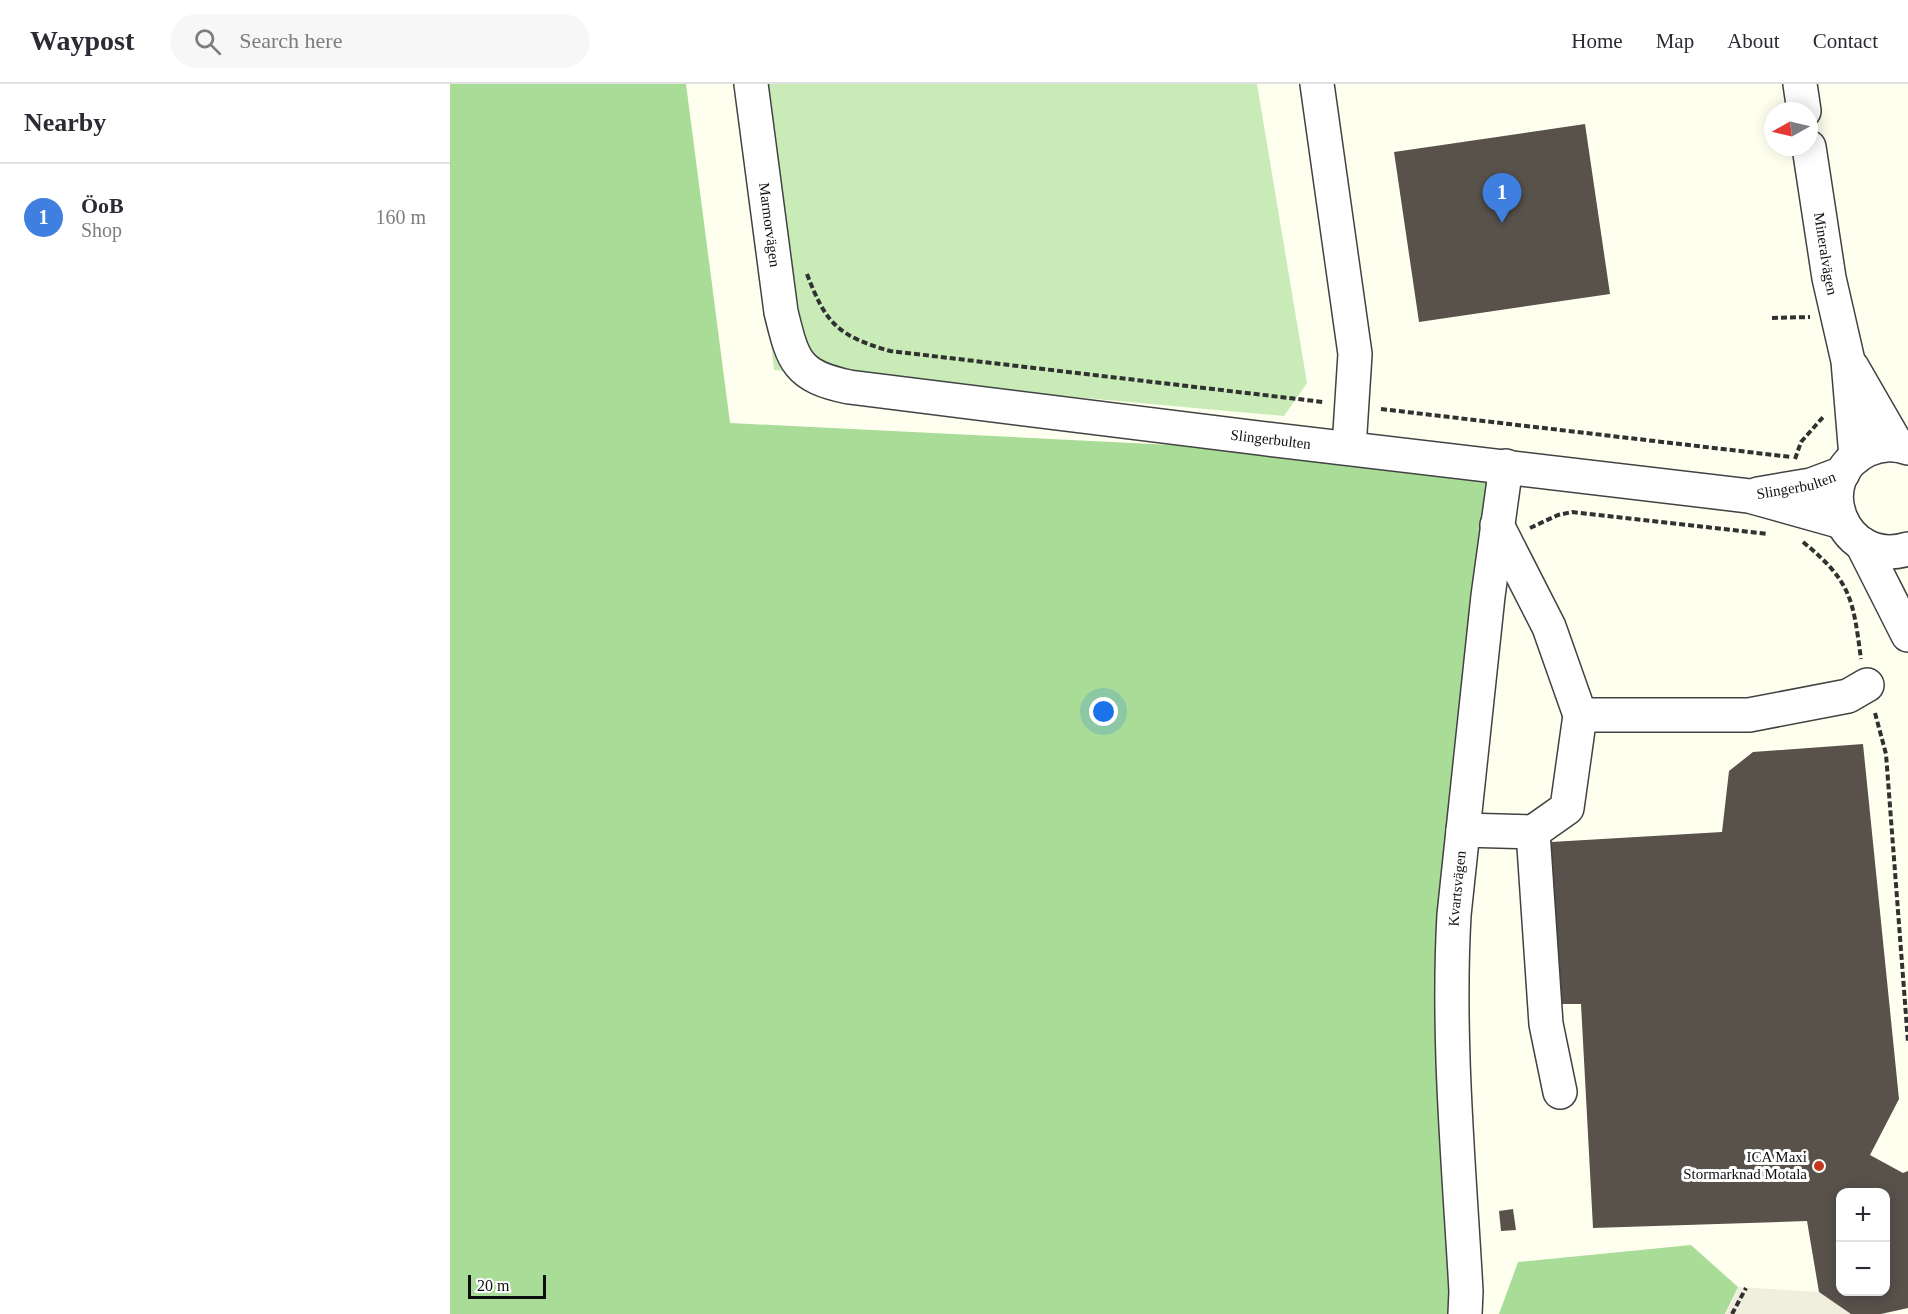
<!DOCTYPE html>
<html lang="en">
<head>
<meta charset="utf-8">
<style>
  :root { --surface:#fff; --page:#f7f7f7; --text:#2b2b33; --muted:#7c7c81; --line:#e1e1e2; --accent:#db2777 }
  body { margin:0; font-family:Georgia,serif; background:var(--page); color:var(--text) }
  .controls { position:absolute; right:18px; bottom:18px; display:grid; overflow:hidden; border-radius:12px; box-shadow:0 3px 15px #0003 }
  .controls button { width:54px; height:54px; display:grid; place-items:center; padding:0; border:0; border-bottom:2px solid var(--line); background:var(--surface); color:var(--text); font:30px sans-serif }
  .compass { position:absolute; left:1314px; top:18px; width:54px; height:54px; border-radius:50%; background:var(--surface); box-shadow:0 3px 15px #0003; rotate:262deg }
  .scale { position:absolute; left:18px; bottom:15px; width:78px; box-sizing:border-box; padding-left:6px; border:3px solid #0f0f0f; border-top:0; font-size:16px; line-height:21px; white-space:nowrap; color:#0f0f0f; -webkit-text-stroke:4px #fff; paint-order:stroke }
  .you { position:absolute; left:654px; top:628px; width:21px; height:21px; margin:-15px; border:4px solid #fff; border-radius:50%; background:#1a73e8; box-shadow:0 0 0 9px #1a73e833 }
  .badge { display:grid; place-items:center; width:39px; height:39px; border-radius:50%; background:var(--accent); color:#fff; font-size:20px; font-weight:700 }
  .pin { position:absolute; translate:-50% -50px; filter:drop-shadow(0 2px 3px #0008) }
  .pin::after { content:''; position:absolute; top:32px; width:21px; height:18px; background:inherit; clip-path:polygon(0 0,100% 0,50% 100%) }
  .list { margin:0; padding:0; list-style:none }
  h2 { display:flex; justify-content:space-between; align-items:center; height:78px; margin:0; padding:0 24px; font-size:26px }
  h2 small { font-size:20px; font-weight:400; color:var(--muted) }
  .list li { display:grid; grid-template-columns:39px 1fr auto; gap:18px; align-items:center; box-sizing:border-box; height:108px; padding:0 24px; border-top:2px solid var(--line) }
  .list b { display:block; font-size:22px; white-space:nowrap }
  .list p { margin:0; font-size:20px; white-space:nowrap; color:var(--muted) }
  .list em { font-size:20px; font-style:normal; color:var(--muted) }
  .icon { flex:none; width:33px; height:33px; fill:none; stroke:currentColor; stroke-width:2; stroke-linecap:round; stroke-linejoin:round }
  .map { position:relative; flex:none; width:1458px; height:1230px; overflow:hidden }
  header { display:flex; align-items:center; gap:36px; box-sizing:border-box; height:84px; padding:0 30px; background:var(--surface); border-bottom:2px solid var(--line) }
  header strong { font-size:28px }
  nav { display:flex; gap:33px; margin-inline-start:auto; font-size:21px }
  .search { width:420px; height:54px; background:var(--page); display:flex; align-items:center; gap:15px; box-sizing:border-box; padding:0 21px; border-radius:33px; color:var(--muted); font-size:22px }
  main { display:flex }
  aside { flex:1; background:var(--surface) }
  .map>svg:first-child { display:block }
  .green { fill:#c9ebb8 }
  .forest { fill:#a9dd97 }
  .plaza { fill:#f0efde }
  .building { fill:#58524b; fill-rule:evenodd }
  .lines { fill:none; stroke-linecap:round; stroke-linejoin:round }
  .minor-casing { stroke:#424242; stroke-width:36 }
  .path { stroke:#313131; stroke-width:4; stroke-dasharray:6 3; stroke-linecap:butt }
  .minor { stroke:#fff; stroke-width:33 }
  .poi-dot { fill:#c53820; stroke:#fff; stroke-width:2 }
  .labels { text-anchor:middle; stroke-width:6; stroke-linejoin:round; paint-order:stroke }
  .street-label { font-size:15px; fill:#0f0f0f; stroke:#fff }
  .poi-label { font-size:15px; fill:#0f0f0f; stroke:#fff; text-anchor:end }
</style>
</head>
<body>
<header>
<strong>Waypost</strong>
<div class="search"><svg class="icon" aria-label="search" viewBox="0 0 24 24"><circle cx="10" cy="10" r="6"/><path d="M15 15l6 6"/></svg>Search here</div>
<nav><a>Home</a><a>Map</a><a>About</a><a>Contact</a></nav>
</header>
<main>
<aside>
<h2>Nearby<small></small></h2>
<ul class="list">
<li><span class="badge" style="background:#3f7fe0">1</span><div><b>ÖoB</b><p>Shop</p></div><em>160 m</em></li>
</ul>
</aside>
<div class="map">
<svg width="1458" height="1230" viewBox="0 0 1458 1230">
  <rect width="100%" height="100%" fill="#fffff0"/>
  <path class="green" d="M291,0H807L857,299L834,332L324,286Z"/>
  <path class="forest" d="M0,0H236L280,339L884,369L1051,390L997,900L1005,1230H0Z
    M1241,1161L1288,1203L1275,1230H1049L1068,1178Z"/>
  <path class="plaza" d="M1288,1203L1369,1208L1401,1230H1275Z"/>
  <path class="building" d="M1135,40L1160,210L969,238L944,68Z
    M1413,660L1449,1015L1420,1071L1453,1089L1458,1087V1224L1431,1230H1401L1369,1208L1357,1137L1143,1144L1131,920H1105L1101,758L1272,748L1279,687L1303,668ZM1390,1108H1436V1208H1390Z
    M1063,1125L1066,1146L1051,1147L1049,1127Z"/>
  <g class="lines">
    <g class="minor-casing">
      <g id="minor">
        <path id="s1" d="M301,0L331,228C343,277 346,292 399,303L809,354L1299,412L1392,438"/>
        <path d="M867,0L905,270L899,364"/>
        <path d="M1350,0L1354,27"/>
        <path id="s2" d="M1359,63L1379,194L1398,277L1406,373"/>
        <path d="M1402,283L1447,361"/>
        <path d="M1458,364C1444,359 1430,360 1417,366C1357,395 1393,485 1458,465"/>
        <path id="s3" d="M1308,410L1361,401L1393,389"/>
        <path d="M1047,441L1099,543L1130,631H1299L1398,612L1417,601"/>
        <path d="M1412,460L1458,551"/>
        <path d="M1013,746L1083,748L1117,724L1130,631"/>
        <path d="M1083,748L1096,940L1110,1008"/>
        <path id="s4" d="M1015,1230L1016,1207C1009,1082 997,956 1004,831L1038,512L1056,382"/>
      </g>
    </g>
    <path class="path" d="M357,190C376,240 388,252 440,267L873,318
      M1322,234L1360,233
      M931,325L1341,373
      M1345,375L1351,358L1374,332
      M1080,444L1108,431L1122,428L1318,450
      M1353,458C1402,498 1403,516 1411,575
      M1425,629L1436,670L1458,958
      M1282,1230L1296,1204"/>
    <use href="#minor" class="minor"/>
  </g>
  <circle class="poi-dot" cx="1369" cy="1082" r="6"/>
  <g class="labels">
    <g class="street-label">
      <text dy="5" stroke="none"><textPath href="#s1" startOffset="142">Marmorvägen</textPath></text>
      <text dy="5" stroke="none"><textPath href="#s2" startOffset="108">Mineralvägen</textPath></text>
      <text dy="5" stroke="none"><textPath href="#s1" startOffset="766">Slingerbulten</textPath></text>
      <text dy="5" stroke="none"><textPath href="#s3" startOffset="39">Slingerbulten</textPath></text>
      <text dy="5" stroke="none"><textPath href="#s4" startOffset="426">Kvartsvägen</textPath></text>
    </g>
    <g class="poi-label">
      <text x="1357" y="1078">ICA Maxi<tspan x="1357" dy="17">Stormarknad Motala</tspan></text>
    </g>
  </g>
</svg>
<div class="controls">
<button>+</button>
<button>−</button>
</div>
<svg class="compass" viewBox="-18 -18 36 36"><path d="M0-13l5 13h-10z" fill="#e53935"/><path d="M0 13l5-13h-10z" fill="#7c7c81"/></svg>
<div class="scale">20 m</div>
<div class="you"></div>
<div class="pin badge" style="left:1052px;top:139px;background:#3f7fe0">1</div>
</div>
</main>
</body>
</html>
